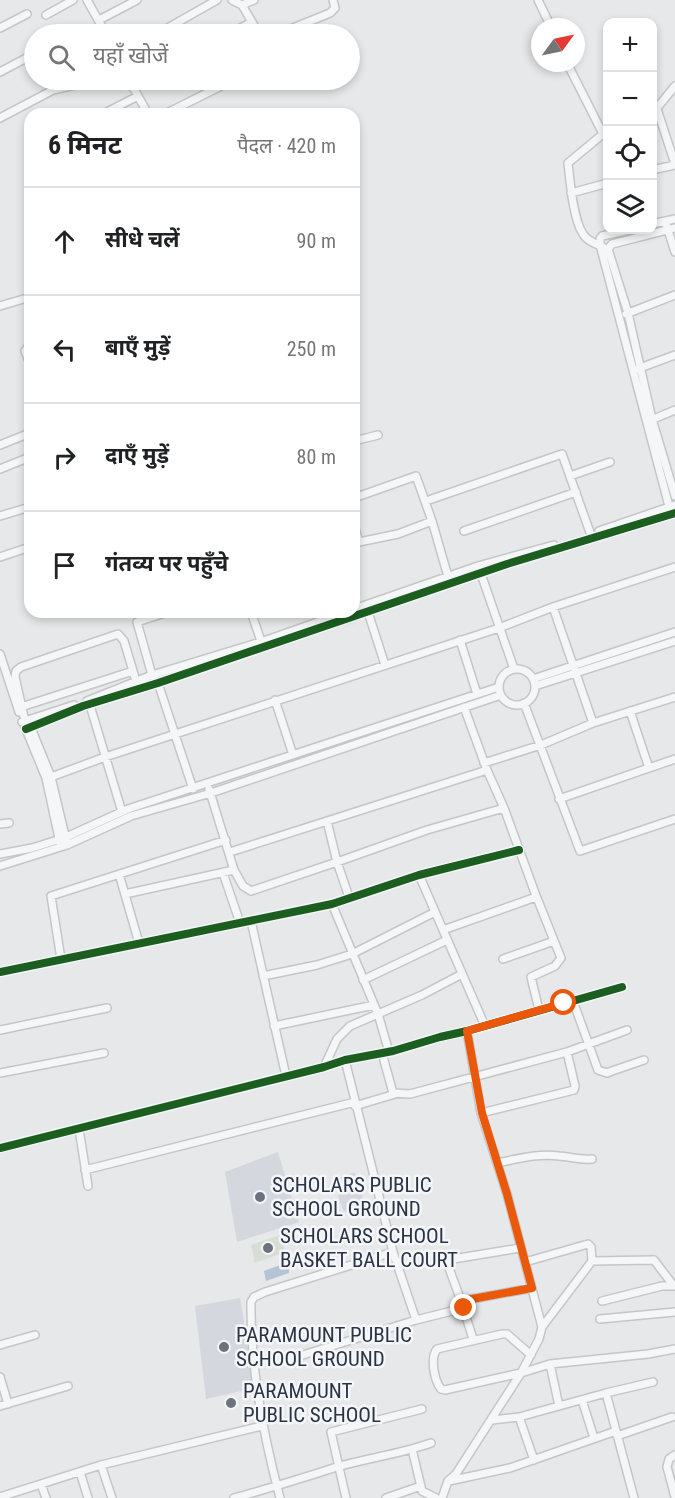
<!DOCTYPE html>
<html lang="hi">
<head>
<meta charset="utf-8">
<style>
  :root { --surface:#fff; --page:#f6f6f6; --text:#202124; --muted:#757577; --line:#e0e0e0 }
  body { margin:0; font-family:"Roboto Condensed","Noto Sans Devanagari",sans-serif; background:var(--page); color:var(--text) }
  .controls { position:absolute; right:18px; top:18px; display:grid; overflow:hidden; border-radius:12px; box-shadow:0 3px 9px #0003 }
  .controls button { width:54px; height:54px; display:grid; place-items:center; padding:0; border:0; border-bottom:2px solid var(--line); background:var(--surface); color:var(--text); font:30px sans-serif }
  .compass { position:absolute; left:531px; top:18px; width:54px; height:54px; border-radius:50%; background:var(--surface); box-shadow:0 3px 9px #0003; rotate:57deg }
  .stop { position:absolute; width:18px; height:18px; margin:-14px; border:4px solid #ea580c; border-radius:50%; background:#fff }
  .stop.end { background:#ea580c; border-color:#fff; box-shadow:0 2px 6px #0008 }
  .list { margin:0; padding:0; list-style:none }
  h2 { display:flex; justify-content:space-between; align-items:center; height:78px; margin:0; padding:0 24px; font-size:26px }
  h2 small { font-size:20px; font-weight:400; color:var(--muted) }
  .list li { display:grid; grid-template-columns:39px 1fr auto; gap:18px; align-items:center; box-sizing:border-box; height:108px; padding:0 24px; border-top:2px solid var(--line) }
  .list b { display:block; font-size:22px; white-space:nowrap }
  .list em { font-size:20px; font-style:normal; color:var(--muted) }
  .icon { flex:none; width:33px; height:33px; fill:none; stroke:currentColor; stroke-width:2; stroke-linecap:round; stroke-linejoin:round }
  .map { position:relative; flex:none; width:675px; height:1498px; overflow:hidden }
  .search { position:absolute; background:var(--surface); box-shadow:0 3px 9px #0003; left:24px; top:24px; width:336px; height:66px; display:flex; align-items:center; gap:15px; box-sizing:border-box; padding:0 21px; border-radius:33px; color:var(--muted); font-size:22px }
  .panel { position:absolute; background:var(--surface); box-shadow:0 3px 9px #0003; left:24px; top:108px; width:336px; height:510px; border-radius:18px }
  .map>svg:first-child { display:block }
  .built { fill:#d4d7dd }
  .green { fill:#d6ded6 }
  .water { fill:#b4c4d5 }
  .lines { fill:none; stroke-linecap:round; stroke-linejoin:round }
  .street-casing { stroke:#c4c6c8; stroke-width:10 }
  .street { stroke:#f5f6f7; stroke-width:7 }
  .cycleway-casing { stroke:#f4f6f9; stroke-width:11 }
  .cycleway { stroke:#1b5e20; stroke-width:8 }
  .route { stroke:#ea580c; stroke-width:8 }
  .poi-dot { fill:#6c737f; stroke:#f4f6f9; stroke-width:2 }
  .labels { text-anchor:middle; stroke-width:5; stroke-linejoin:round; paint-order:stroke }
  .poi-label { font-size:21px; fill:#2b3445; stroke:#f4f6f9; text-anchor:start }
</style>
</head>
<body>
<div class="map">
<svg width="675" height="1498" viewBox="0 0 675 1498">
  <rect width="100%" height="100%" fill="#e6e8ea"/>
  <path class="built" d="M278,1152L299,1222L237,1242L225,1172Z
    M355,1172L365,1205L344,1212L338,1196L343,1185L340,1177Z
    M240,1298L255,1388L206,1399L195,1306Z"/>
  <path class="green" d="M281,1235L285,1252L255,1263L251,1245Z"/>
  <path class="water" d="M288,1262L289,1273L266,1281L264,1271Z"/>
  <g class="lines">
    <g class="street-casing">
      <path id="street" d="M87,0L106,34
        M232,0L242,5L259,34
        M538,0L551,27
        M242,5L254,0
        M46,15L73,0
        M99,20L137,0
        M0,28L27,14
        M90,34L103,28
        M157,34L217,0
        M229,34L252,22
        M278,34L330,13L335,8L333,0
        M567,63L603,134L568,163C570,181 573,219 583,234C587,241 596,244 603,247
        M0,72L34,54
        M129,80L148,114
        M133,88L149,80
        M657,109L675,164
        M103,114L138,96
        M165,114L233,80
        M652,114L675,86
        M0,118L53,90L75,85L86,80
        M652,170L675,165
        M571,193L608,183
        M665,221L675,252
        M652,224L675,219
        M675,228L612,244L608,249L628,313L652,419L675,496
        M630,230L602,236L600,239V245L670,510
        M0,306L27,298
        M626,314L675,295
        M30,344L25,351L30,364
        M637,369L675,355
        M651,420L675,410
        M354,441L378,435
        M0,445L30,433
        M0,469L30,457
        M570,476L610,462
        M354,498L416,476L432,521
        M426,501L562,454L592,538
        M0,516L30,507
        M354,525L359,542L354,544
        M464,531L576,492
        M599,531L675,505
        M359,542L398,534L432,521L449,580
        M0,557L30,547
        M480,571L514,669
        M553,607L593,723
        M354,609L478,566L554,545
        M168,612L137,622L152,675L158,683L193,789
        M251,612L262,644
        M368,612L385,665
        M460,640L477,694
        M0,654L19,712
        M499 687a18 18 0 1 1 36 0a18 18 0 1 1-36 0Z
        M533,679L675,632
        M535,686L675,641
        M275,700L293,755
        M87,701L152,675L261,642L346,612
        M89,702L122,812
        M524,703L580,851L675,819
        M21,707L133,671
        M464,707L487,770L504,808L535,893L561,958L555,966L531,977L539,1010
        M630,711L649,768
        M25,721L15,677L16,671L21,667L118,634L124,641L136,681
        M22,722L74,705
        M29,723L51,777L66,840
        M25,727L46,778L60,843
        M26,729L83,706L158,683L507,564L675,513
        M484,763L541,745L593,723L675,697
        M51,777L105,757L499,628L553,607L675,567
        M209,789L234,870L243,886L251,891L337,862L327,821
        M559,799L675,759
        M0,824L9,823
        M230,852L487,770
        M0,854L32,848L64,838L128,809L499,687
        M0,866L67,845L131,816L211,793L501,695
        M223,873L240,923
        M119,874L139,943
        M419,875L485,1026
        M125,894L234,870
        M349,897L337,862L427,830L504,808
        M332,904L378,1014L389,1052
        M251,921L286,1076
        M443,930L536,897
        M61,959L51,896L226,840
        M503,959L554,941
        M0,972L332,904L419,875L519,850
        M263,976L317,965L352,954L435,912
        M363,980L447,940
        M573,1001L598,1070L607,1073L612,1071L644,1060
        M274,1026L374,1005
        M0,1030L107,1008
        M382,1053L393,1093L410,1094L567,1052L627,1030
        M345,1060L393,1252L416,1320L464,1308
        M324,1067L337,1039L350,1026L422,995L462,974
        M0,1073L104,1053
        M355,1106L395,1094
        M481,1113L574,1090L575,1086L567,1052
        M79,1129L88,1186
        M0,1148L324,1067L345,1060L393,1051L440,1037L467,1031L622,987
        M497,1163C517,1159 538,1153 559,1156C572,1157 578,1160 592,1159
        M85,1170L355,1102
        M592,1261L654,1260L673,1285
        M525,1262L588,1244L591,1247L592,1261L542,1327
        M461,1301L449,1268V1263L453,1259L520,1248
        M602,1301L662,1286H675
        M600,1319L675,1312
        M473,1339L461,1301L532,1288
        M0,1345L35,1335
        M531,1355L507,1334H502L437,1349C430,1358 434,1380 441,1389L445,1390L521,1373L550,1364L648,1354L675,1349
        M290,1359L416,1320
        M550,1364L559,1406
        M0,1377L8,1404
        M606,1393L653,1382
        M582,1400L594,1438
        M0,1406L68,1386
        M519,1417L534,1460
        M492,1420L519,1417L606,1393L634,1498
        M617,1436L672,1417
        M412,1449L422,1491L436,1498
        M675,1455L669,1459L667,1467L675,1497
        M101,1465L112,1498
        M80,1472L88,1498
        M449,1481L510,1468L616,1431
        M41,1484L46,1498
        M0,1497L101,1465L262,1426
        M234,1498C268,1489 302,1478 337,1467C368,1458 400,1454 431,1443
        M280,1498C263,1434 250,1368 251,1302L254,1297L265,1292L393,1252
        M346,1498L331,1432L422,1409
        M386,1498L421,1486
        M442,1498L448,1481L456,1474L521,1373L539,1339L542,1327L507,1194L481,1113L467,1031"/>
    </g>
    <use href="#street" class="street"/>
    <g class="cycleway-casing">
      <path id="cycleway" d="M26,729L83,706L158,683L507,564L675,513
        M0,972L332,904L419,875L519,850
        M0,1148L324,1067L345,1060L393,1051L440,1037L467,1031L622,987"/>
    </g>
    <use href="#cycleway" class="cycleway"/>
  </g>
  <g class="lines">
    <path class="route" d="M464,1308L461,1301L532,1288L507,1194L482,1113L467,1031L564,1003"/>
  </g>
  <g class="poi-dot">
    <circle cx="260" cy="1197" r="6"/>
    <circle cx="268" cy="1248" r="6"/>
    <circle cx="224" cy="1347" r="6"/>
    <circle cx="231" cy="1403" r="6"/>
  </g>
  <g class="labels">
    <g class="poi-label">
      <text x="272" y="1192">SCHOLARS PUBLIC<tspan x="272" dy="24">SCHOOL GROUND</tspan></text>
      <text x="280" y="1243">SCHOLARS SCHOOL<tspan x="280" dy="24">BASKET BALL COURT</tspan></text>
      <text x="236" y="1342">PARAMOUNT PUBLIC<tspan x="236" dy="24">SCHOOL GROUND</tspan></text>
      <text x="243" y="1398">PARAMOUNT<tspan x="243" dy="24">PUBLIC SCHOOL</tspan></text>
    </g>
  </g>
</svg>
<div class="controls">
<button>+</button>
<button>−</button>
<button><svg class="icon" aria-label="locate" viewBox="0 0 24 24"><circle cx="12" cy="12" r="6"/><path d="M12 2v4M12 18v4M2 12h4M18 12h4"/></svg></button>
<button><svg class="icon" aria-label="layers" viewBox="0 0 24 24"><path d="M12 4l9 5-9 5-9-5zM3 14l9 5 9-5"/></svg></button>
</div>
<svg class="compass" viewBox="-18 -18 36 36"><path d="M0-13l5 13h-10z" fill="#e53935"/><path d="M0 13l5-13h-10z" fill="#757577"/></svg>
<div class="stop" style="left:564px;top:1003px"></div>
<div class="stop end" style="left:464px;top:1308px"></div>
<div class="search"><svg class="icon" aria-label="search" viewBox="0 0 24 24"><circle cx="10" cy="10" r="6"/><path d="M15 15l6 6"/></svg>यहाँ खोजें</div>
<section class="panel">
<h2>6 मिनट<small>पैदल · 420 m</small></h2>
<ul class="list">
<li><svg class="icon" aria-label="ahead" viewBox="0 0 24 24"><path d="M12 20V5M6 11l6-6 6 6"/></svg><div><b>सीधे चलें</b></div><em>90 m</em></li>
<li><svg class="icon" aria-label="left" viewBox="0 0 24 24"><path d="M17 20v-9H6M10 6l-5 5 5 5"/></svg><div><b>बाएँ मुड़ें</b></div><em>250 m</em></li>
<li><svg class="icon" aria-label="right" viewBox="0 0 24 24"><path d="M7 20v-9h11M14 6l5 5-5 5"/></svg><div><b>दाएँ मुड़ें</b></div><em>80 m</em></li>
<li><svg class="icon" aria-label="arrive" viewBox="0 0 24 24"><path d="M6 21V4h12l-3 4 3 4H6"/></svg><div><b>गंतव्य पर पहुँचे</b></div></li>
</ul>
</section>
</div>
</body>
</html>
